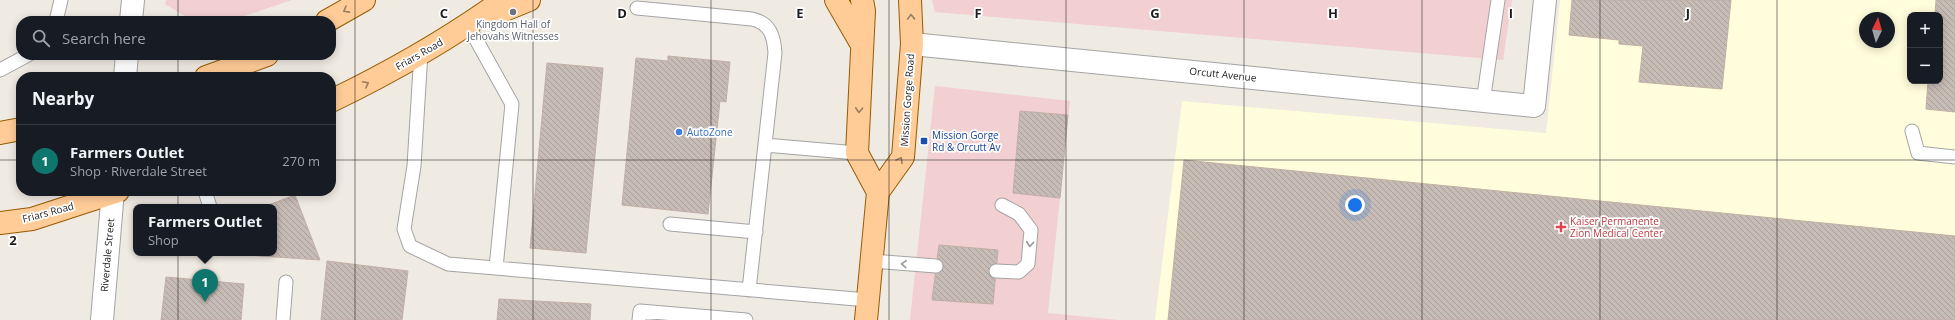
<!DOCTYPE html>
<html lang="en">
<head>
<meta charset="utf-8">
<style>
  :root { --surface:#171b24; --page:#242831; --text:#f1f3f6; --muted:#9ea1a6; --line:#363941; --accent:#0f766e }
  body { margin:0; font-family:"Open Sans",sans-serif; background:var(--page); color:var(--text) }
  .controls { position:absolute; right:12px; top:12px; display:grid; overflow:hidden; border-radius:8px; box-shadow:0 2px 10px #0003 }
  .controls button { width:36px; height:36px; display:grid; place-items:center; padding:0; border:0; border-bottom:1px solid var(--line); background:var(--surface); color:var(--text); font:20px sans-serif }
  .compass { position:absolute; left:1859px; top:12px; width:36px; height:36px; border-radius:50%; background:var(--surface); box-shadow:0 2px 10px #0003; rotate:5deg }
  .you { position:absolute; left:1355px; top:205px; width:14px; height:14px; margin:-10px; border:3px solid #fff; border-radius:50%; background:#1a73e8; box-shadow:0 0 0 6px #1a73e833 }
  .badge { display:grid; place-items:center; width:26px; height:26px; border-radius:50%; background:var(--accent); color:#fff; font-size:13px; font-weight:700 }
  .pin { position:absolute; translate:-50% -33px; filter:drop-shadow(0 1px 2px #0008) }
  .pin::after { content:''; position:absolute; top:21px; width:14px; height:12px; background:inherit; clip-path:polygon(0 0,100% 0,50% 100%) }
  .popup { position:absolute; left:133px; top:204px; width:144px; height:52px; box-sizing:border-box; display:grid; place-content:center; border-radius:8px; background:var(--surface); filter:drop-shadow(0 1px 3px #0005); font-size:13px; white-space:nowrap; color:var(--muted) }
  .popup b { font-size:15px; color:var(--text) }
  .popup::after { content:''; position:absolute; left:50%; top:100%; margin-left:-8px; border:8px solid transparent; border-top-color:var(--surface) }
  .list { margin:0; padding:0; list-style:none }
  h2 { display:flex; justify-content:space-between; align-items:center; height:52px; margin:0; padding:0 16px; font-size:17px }
  h2 small { font-size:13px; font-weight:400; color:var(--muted) }
  .list li { display:grid; grid-template-columns:26px 1fr auto; gap:12px; align-items:center; box-sizing:border-box; height:72px; padding:0 16px; border-top:1px solid var(--line) }
  .list b { display:block; font-size:15px; white-space:nowrap }
  .list p { margin:0; font-size:13px; white-space:nowrap; color:var(--muted) }
  .list em { font-size:13px; font-style:normal; color:var(--muted) }
  .icon { flex:none; width:22px; height:22px; fill:none; stroke:currentColor; stroke-width:2; stroke-linecap:round; stroke-linejoin:round }
  .map { position:relative; flex:none; width:1955px; height:320px; overflow:hidden }
  .search { position:absolute; background:var(--surface); box-shadow:0 2px 10px #0003; left:16px; top:16px; width:320px; height:44px; display:flex; align-items:center; gap:10px; box-sizing:border-box; padding:0 14px; border-radius:16px; color:var(--muted); font-size:15px }
  .panel { position:absolute; background:var(--surface); box-shadow:0 2px 10px #0003; left:16px; top:72px; width:320px; height:124px; border-radius:16px }
  .map>svg:first-child { display:block }
  .commercial { fill:#f2cfd0 }
  .education { fill:#fffddb; fill-rule:evenodd }
  .building { fill:url(#building-back-hatch); stroke:#c2afa3 }
  .lines { fill:none; stroke-linecap:round; stroke-linejoin:round }
  .service-casing { stroke:#a4a4a4; stroke-width:15 }
  .minor-casing { stroke:#a4a4a4; stroke-width:24 }
  .tertiary-casing { stroke:#a4a4a4; stroke-width:24 }
  .primary-casing { stroke:#965b00; stroke-width:24 }
  .service { stroke:#fff; stroke-width:13 }
  .minor { stroke:#fff; stroke-width:22 }
  .tertiary { stroke:#fff; stroke-width:22 }
  .primary { stroke:#ffcc97; stroke-width:22 }
  .oneway { stroke:#997d60 }
  .oneway2 { stroke:#999 }
  .grid { fill:none; stroke:#1d1d1d; stroke-width:1; stroke-opacity:0.55 }
  .worship-dot { fill:#6b7280; stroke:#fff; stroke-width:1.5 }
  .shop-dot { fill:#3f7fe0; stroke:#fff; stroke-width:1.5 }
  .transit-dot { fill:#1a4fb4; stroke:#fff; stroke-width:1.5 }
  .health-dot { fill:#e0444e; stroke:#fff; stroke-width:1.5 }
  .labels { text-anchor:middle; stroke-width:3.5; stroke-linejoin:round; paint-order:stroke }
  .worship-label { font-size:10px; fill:#5b616d; stroke:#fff }
  .street-label { font-size:10px; fill:#1d1d1d; stroke:#fff }
  .shop-label { font-size:10px; fill:#366cbe; stroke:#fff; text-anchor:start }
  .transit-label { font-size:10px; fill:#164399; stroke:#fff; text-anchor:start }
  .health-label { font-size:10px; fill:#be3a42; stroke:#fff; text-anchor:start }
  .grid-label { font-size:13px; text-anchor:middle; font-weight:bold; fill:#1d1d1d; stroke:#fff; stroke-width:3.5; stroke-linejoin:round; paint-order:stroke }
</style>
</head>
<body>
<div class="map">
<svg width="1955" height="320" viewBox="0 0 1955 320">
  <defs>
    <pattern id="building-back-hatch" width="6" height="6" patternUnits="userSpaceOnUse"><rect width="6" height="6" fill="#c7bbb5"/><path d="M-1 5l2 2M0 0l6 6M5-1l2 2" fill="none" stroke="#aaa09b"/></pattern>
  </defs>
  <rect width="100%" height="100%" fill="#efeae2"/>
  <path class="commercial" d="M166,0H292L229,21H193L165,4Z
    M932,0H1512L1503,60L935,12Z
    M935,86L1070,101L1048,313L1118,320H910Z"/>
  <path class="education" d="M1560,0H1955V320H1155L1182,101L1546,133ZM1910,15H1940V81H1910ZM1865,18H1889V42H1865Z"/>
  <path class="building" d="M1572,0H1731L1722,89L1639,82L1643,46L1619,44V40L1569,35Z
    M1936,0H1955V112L1926,109L1928,81H1940V15H1935Z
    M668,56L730,62L726,102L720,101L708,214L622,205L636,58L668,61Z
    M547,63L603,68L586,253L530,248Z
    M1020,111L1068,115L1060,198L1013,193Z
    M1184,160L1955,236V320H1168Z
    M295,195L320,260L246,255V253H274V207H263Z
    M939,245L998,250L993,304L932,300Z
    M327,261L408,271L402,320H321Z
    M166,277L244,284L241,320H161Z
    M499,299L591,304L590,320H497Z"/>
  <g class="lines">
    <g class="service-casing">
      <path id="service" d="M637,8L752,19C770,23 774,36 775,53L749,290
        M56,21L61,0
        M468,25L512,104L496,268
        M421,52L414,166L404,229L410,246L448,264L868,300
        M0,70L28,55
        M1483,102L1498,0
        M1912,131L1918,153L1955,157
        M765,145L857,153
        M205,191L210,207
        M670,224L756,232
        M872,261L936,266
        M996,271L1019,272L1028,264L1031,230L1019,214L1002,205
        M283,320L286,282
        M639,320L640,311L746,320"/>
    </g>
    <g class="minor-casing">
      <path id="minor" d="M912,44L1534,106L1545,0"/>
    </g>
    <g class="tertiary-casing">
      <path id="tertiary" d="M131,21L133,0
        M125,77L127,55
        M102,320L113,191"/>
    </g>
    <g class="primary-casing">
      <path id="primary" d="M836,0L862,45
        M862,0L864,11L857,153L878,192
        M490,16L529,0
        M327,21L364,0
        M206,77L267,55
        M331,101C391,72 449,39 503,0
        M0,133L21,129
        M0,223L32,219L118,191
        M866,320L878,192L903,157L912,44L910,0"/>
    </g>
    <use href="#service" class="service"/>
    <use href="#minor" class="minor"/>
    <use href="#tertiary" class="tertiary"/>
    <use href="#primary" class="primary"/>
  </g>
  <defs><path id="oneway-chevron" d="M-2-3.5L2.5 0L-2 3.5" fill="none" stroke-width="1.6" stroke-linecap="round" stroke-linejoin="round"/></defs>
  <g class="oneway">
    <use href="#oneway-chevron" transform="translate(346 10) rotate(151)"/>
    <use href="#oneway-chevron" transform="translate(911 17) rotate(-92)"/>
    <use href="#oneway-chevron" transform="translate(366 84) rotate(-27)"/>
    <use href="#oneway-chevron" transform="translate(859 110) rotate(93)"/>
    <use href="#oneway-chevron" transform="translate(900 160) rotate(-61)"/>
  </g>
  <g class="oneway2">
    <use href="#oneway-chevron" transform="translate(1030 244) rotate(95)"/>
    <use href="#oneway-chevron" transform="translate(904 264) rotate(-176)"/>
  </g>
  <path class="grid" d="M178,0V21M355,0V320M533,0V320M711,0V320M889,0V320M1066,0V320M1244,0V320M1422,0V320M1600,0V320M1777,0V320M178,55V77M0,160H21M331,160H1955M178,191V320"/>
  <circle class="worship-dot" cx="513" cy="12" r="4"/>
  <circle class="shop-dot" cx="679" cy="132" r="4"/>
  <rect class="transit-dot" x="920" y="137" width="8" height="8" rx="2"/>
  <path class="health-dot" d="M1559 221h4v4h4v4h-4v4h-4v-4h-4v-4h4z"/>
  <g class="labels">
    <g class="worship-label">
      <text x="513" y="28">Kingdom Hall of<tspan x="513" dy="12">Jehovahs Witnesses</tspan></text>
    </g>
    <g class="street-label">
      <text transform="translate(419 54) rotate(-30)" y="4">Friars Road</text>
      <text transform="translate(1223 74) rotate(6)" y="4">Orcutt Avenue</text>
      <text transform="translate(907 100) rotate(-86)" y="4">Mission Gorge Road</text>
      <text transform="translate(48 212) rotate(-15)" y="4">Friars Road</text>
      <text transform="translate(107 255) rotate(-85)" y="4">Riverdale Street</text>
    </g>
    <g class="shop-label">
      <text x="687" y="136">AutoZone</text>
    </g>
    <g class="transit-label">
      <text x="932" y="139">Mission Gorge<tspan x="932" dy="12">Rd &amp; Orcutt Av</tspan></text>
    </g>
    <g class="health-label">
      <text x="1570" y="225">Kaiser Permanente<tspan x="1570" dy="12">Zion Medical Center</tspan></text>
    </g>
  </g>
  <g class="grid-label">
    <text x="444" y="18">C</text>
    <text x="622" y="18">D</text>
    <text x="800" y="18">E</text>
    <text x="978" y="18">F</text>
    <text x="1155" y="18">G</text>
    <text x="1333" y="18">H</text>
    <text x="1511" y="18">I</text>
    <text x="1688" y="18">J</text>
    <text x="13" y="245">2</text>
  </g>
</svg>
<div class="controls">
<button>+</button>
<button>−</button>
</div>
<svg class="compass" viewBox="-18 -18 36 36"><path d="M0-13l5 13h-10z" fill="#e53935"/><path d="M0 13l5-13h-10z" fill="#9ea1a6"/></svg>
<div class="you"></div>
<div class="pin badge" style="left:205px;top:302px">1</div>
<div class="popup"><b>Farmers Outlet</b>Shop</div>
<div class="search"><svg class="icon" aria-label="search" viewBox="0 0 24 24"><circle cx="10" cy="10" r="6"/><path d="M15 15l6 6"/></svg>Search here</div>
<section class="panel">
<h2>Nearby<small></small></h2>
<ul class="list">
<li><span class="badge">1</span><div><b>Farmers Outlet</b><p>Shop · Riverdale Street</p></div><em>270 m</em></li>
</ul>
</section>
</div>
</body>
</html>
